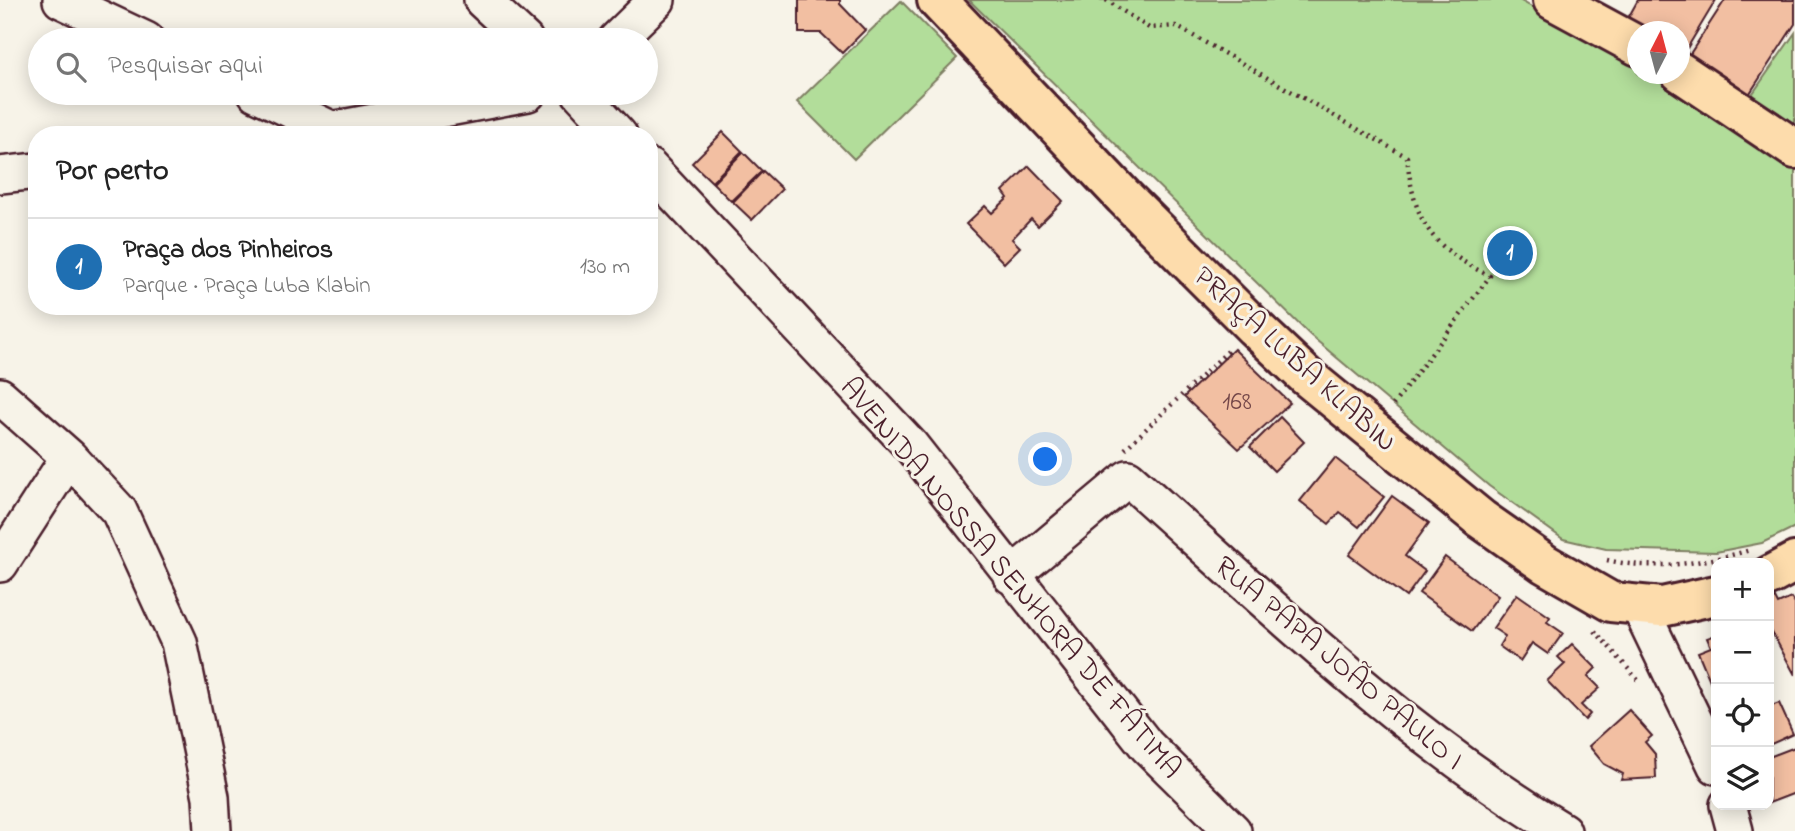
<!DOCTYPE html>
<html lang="pt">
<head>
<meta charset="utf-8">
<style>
  :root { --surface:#fff; --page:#f6f6f6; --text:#222; --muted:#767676; --line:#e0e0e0; --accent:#1f6fb2 }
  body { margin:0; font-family:"Indie Flower",sans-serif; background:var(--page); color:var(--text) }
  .controls { position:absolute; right:21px; bottom:21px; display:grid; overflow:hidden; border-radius:14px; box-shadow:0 4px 18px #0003 }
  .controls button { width:63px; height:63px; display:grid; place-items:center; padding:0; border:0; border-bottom:2px solid var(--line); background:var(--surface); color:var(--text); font:35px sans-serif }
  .compass { position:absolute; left:1627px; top:21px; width:63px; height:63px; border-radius:50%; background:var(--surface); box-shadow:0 4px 18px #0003; rotate:6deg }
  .you { position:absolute; left:1046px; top:460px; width:24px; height:24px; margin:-18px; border:5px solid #fff; border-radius:50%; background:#1a73e8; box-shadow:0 0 0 10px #1a73e833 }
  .badge { display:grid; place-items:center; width:46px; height:46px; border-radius:50%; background:var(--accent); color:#fff; font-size:23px; font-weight:700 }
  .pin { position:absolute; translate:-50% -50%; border:4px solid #fff; box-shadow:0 2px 7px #0006 }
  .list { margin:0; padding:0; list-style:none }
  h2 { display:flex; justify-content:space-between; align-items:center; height:91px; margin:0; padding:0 28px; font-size:30px }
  h2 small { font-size:23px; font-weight:400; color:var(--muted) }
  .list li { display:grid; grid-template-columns:46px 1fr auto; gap:21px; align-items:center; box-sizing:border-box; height:98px; padding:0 28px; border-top:2px solid var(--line) }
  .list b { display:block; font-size:26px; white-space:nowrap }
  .list p { margin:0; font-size:23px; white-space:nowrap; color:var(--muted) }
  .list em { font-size:23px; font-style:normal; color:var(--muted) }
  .icon { flex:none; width:38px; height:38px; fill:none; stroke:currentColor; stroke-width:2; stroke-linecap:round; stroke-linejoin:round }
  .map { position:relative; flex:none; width:1795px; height:831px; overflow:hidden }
  .search { position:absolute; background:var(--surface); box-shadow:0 4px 18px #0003; left:28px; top:28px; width:630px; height:77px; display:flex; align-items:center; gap:18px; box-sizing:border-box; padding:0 24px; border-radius:38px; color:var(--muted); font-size:26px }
  .panel { position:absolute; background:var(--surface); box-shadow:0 4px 18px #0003; left:28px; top:126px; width:630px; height:189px; border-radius:28px }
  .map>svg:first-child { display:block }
  .green { fill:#b2dd9a; stroke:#7e7e62; stroke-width:2 }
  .building { fill:#f2bfa2; stroke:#4a1f2b; stroke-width:2 }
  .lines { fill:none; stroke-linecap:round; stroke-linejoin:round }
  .minor-casing { stroke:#4a1f2b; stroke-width:40 }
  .major-casing { stroke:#4a1f2b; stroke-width:44 }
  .path { stroke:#4a1f2b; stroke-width:4.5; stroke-dasharray:2 5; stroke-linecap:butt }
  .minor { stroke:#f7f3e8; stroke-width:35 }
  .major { stroke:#fddcac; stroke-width:38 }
  .labels { text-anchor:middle; stroke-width:6; stroke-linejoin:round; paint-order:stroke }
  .number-label { font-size:26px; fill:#744749 }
  .street-label { font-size:30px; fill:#4a1f2b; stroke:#f7f3e8 }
</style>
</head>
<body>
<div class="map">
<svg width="1795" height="831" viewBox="0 0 1795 831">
  <rect width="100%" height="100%" fill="#f7f3e8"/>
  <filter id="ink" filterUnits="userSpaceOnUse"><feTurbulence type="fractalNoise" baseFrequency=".0143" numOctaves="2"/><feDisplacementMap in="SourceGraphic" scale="14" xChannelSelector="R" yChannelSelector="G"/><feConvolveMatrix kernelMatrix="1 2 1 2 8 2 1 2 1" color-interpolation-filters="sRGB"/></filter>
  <g filter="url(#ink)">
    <path class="green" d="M969,0H1519L1637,66L1638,74H1650L1725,118L1795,167V527L1762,543L1716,552L1606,549L1563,539L1489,486L1310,335Z
      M901,1L957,58L854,159L797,102Z
      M1795,33V128L1751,96Z"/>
    <path class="building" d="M799,0H840V4L865,30L842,53L821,33H799Z
      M1638,0H1716L1683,55L1680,52V32H1649L1628,18Z
      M1725,0H1795V24L1748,96L1688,57Z
      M723,132L742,151L712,182L692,163Z
      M743,152L762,171L731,201L713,183Z
      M1029,166L1063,201L1038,226L1031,219L1012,239L1020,247L1004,263L966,224L985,206L992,213L1008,198L1003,191Z
      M763,171L782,189L752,220L733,202Z
      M1234,349L1290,403L1239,449L1184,397Z
      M1280,417L1304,442L1274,471L1250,447Z
      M1335,458L1384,497L1359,527L1340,512L1329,524L1300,501Z
      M1392,496L1429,523L1405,556L1425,571L1406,597L1349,555Z
      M1445,557L1498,596L1472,631L1419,593Z
      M1517,594L1550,617L1547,622L1563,633L1548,654L1532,643L1520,661L1499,646L1505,636L1493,628Z
      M1775,598L1778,604L1791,598L1795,604V675L1769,627V600Z
      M1716,635V695L1698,652L1711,647L1707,638Z
      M1572,644L1596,668L1588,676L1600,688L1581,705L1590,714L1585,720L1547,681L1565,664L1558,657Z
      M1779,703L1793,734L1769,745V707Z
      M1629,710L1652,736L1645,742L1655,754L1656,778L1621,780L1623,774L1604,764L1589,746Z
      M1795,747V793L1769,803V757Z"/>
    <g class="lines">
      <g class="minor-casing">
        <path id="minor" d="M61,0L146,40
          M482,0L525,40
          M616,40L657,0
          M256,93L335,131
          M580,93L619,135
          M305,135L528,93
          M649,167L911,446L1147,746L1233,831
          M0,175L37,171
          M0,396L69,457L119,511L179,642L211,797L213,831
          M0,564L69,457
          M1011,576L1128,478C1267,602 1403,735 1563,831
          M1639,606L1716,766
          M1728,805L1735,831"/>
      </g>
      <g class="major-casing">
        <path id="major" d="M937,0L1124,197L1254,327L1306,376L1481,519L1545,564L1611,602L1662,607L1716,595
          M1553,0L1638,46
          M1680,72L1795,149
          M1769,576L1795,562"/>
      </g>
      <path class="path" d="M1106,0L1149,28L1176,26L1407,157C1414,222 1430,247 1490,276L1393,405
        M1125,449L1230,349
        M1607,560C1652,571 1706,563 1750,550
        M1595,631L1638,680"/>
      <use href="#minor" class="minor"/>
      <use href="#major" class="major"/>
    </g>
  </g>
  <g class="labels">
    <g class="number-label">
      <text x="1237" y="409">168</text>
    </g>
    <g class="street-label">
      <text transform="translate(1296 358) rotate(42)" y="10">PRAÇA LUBA KLABIN</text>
      <text transform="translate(1012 577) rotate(50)" y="10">AVENIDA NOSSA SENHORA DE FÁTIMA</text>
      <text transform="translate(1340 662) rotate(40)" y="10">RUA PAPA JOÃO PAULO I</text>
    </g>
  </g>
</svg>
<div class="controls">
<button>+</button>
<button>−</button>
<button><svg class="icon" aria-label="locate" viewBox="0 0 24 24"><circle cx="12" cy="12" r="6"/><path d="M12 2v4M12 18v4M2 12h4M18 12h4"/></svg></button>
<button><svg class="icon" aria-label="layers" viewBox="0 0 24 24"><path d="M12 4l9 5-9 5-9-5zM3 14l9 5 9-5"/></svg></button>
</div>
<svg class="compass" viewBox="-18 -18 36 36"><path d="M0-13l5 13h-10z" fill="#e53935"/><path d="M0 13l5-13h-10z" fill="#767676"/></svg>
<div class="you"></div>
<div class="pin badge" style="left:1510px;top:253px">1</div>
<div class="search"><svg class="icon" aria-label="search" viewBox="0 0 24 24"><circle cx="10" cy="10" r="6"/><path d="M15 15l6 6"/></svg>Pesquisar aqui</div>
<section class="panel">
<h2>Por perto<small></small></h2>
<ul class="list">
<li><span class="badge">1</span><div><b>Praça dos Pinheiros</b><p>Parque · Praça Luba Klabin</p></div><em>130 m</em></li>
</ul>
</section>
</div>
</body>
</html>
